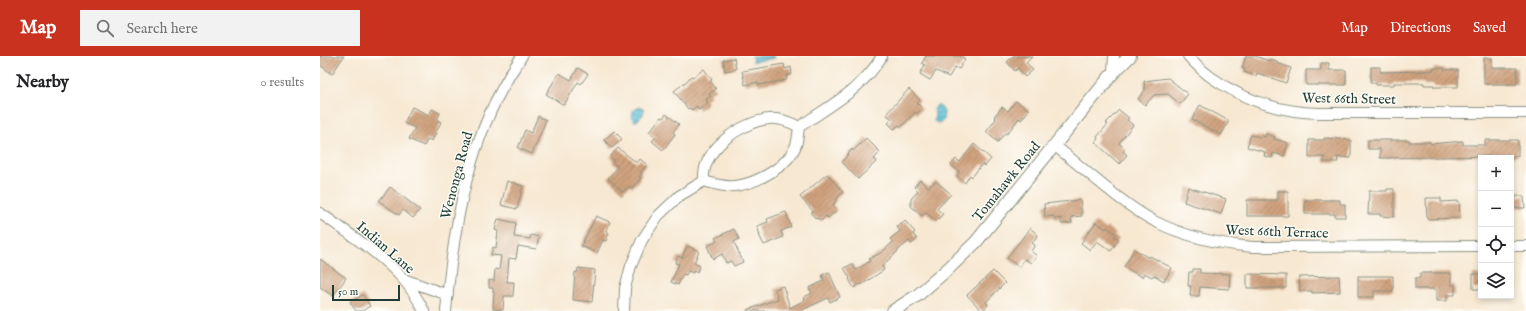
<!DOCTYPE html>
<html lang="en">
<head>
<meta charset="utf-8">
<style>
  :root { --surface:#fff; --page:#f2f2f2; --text:#202124; --muted:#757577; --line:#e0e0e0; --accent:#c8321e }
  body { margin:0; font-family:"IM FELL English",serif; background:var(--page); color:var(--text) }
  .controls { position:absolute; right:12px; bottom:12px; display:grid; overflow:hidden; border-radius:0px; box-shadow:0 2px 6px #0003 }
  .controls button { width:36px; height:36px; display:grid; place-items:center; padding:0; border:0; border-bottom:1px solid var(--line); background:var(--surface); color:var(--text); font:20px sans-serif }
  .scale { position:absolute; left:12px; bottom:10px; width:68px; box-sizing:border-box; padding-left:4px; border:2px solid #1f3d34; border-top:0; font-size:11px; line-height:14px; white-space:nowrap; color:#1f3d34; -webkit-text-stroke:3px #fdfcf7; paint-order:stroke }
  .list { margin:0; padding:0; list-style:none }
  h2 { display:flex; justify-content:space-between; align-items:center; height:52px; margin:0; padding:0 16px; font-size:17px }
  h2 small { font-size:13px; font-weight:400; color:var(--muted) }
  .icon { flex:none; width:22px; height:22px; fill:none; stroke:currentColor; stroke-width:2; stroke-linecap:round; stroke-linejoin:round }
  .map { position:relative; flex:none; width:1206px; height:255px; overflow:hidden }
  header { display:flex; align-items:center; gap:24px; box-sizing:border-box; height:56px; padding:0 20px; background:var(--accent); color:#fff }
  header strong { font-size:19px }
  nav { display:flex; gap:22px; margin-inline-start:auto; font-size:14px }
  .search { width:280px; height:36px; background:var(--page); display:flex; align-items:center; gap:10px; box-sizing:border-box; padding:0 14px; border-radius:0px; color:var(--muted); font-size:15px }
  main { display:flex }
  aside { flex:1; background:var(--surface) }
  .map>svg:first-child { display:block }
  .water { fill:url(#water-rules); stroke:#3c7e86 }
  .building { fill:url(#building-hatch) }
  .lines { fill:none; stroke-linecap:round; stroke-linejoin:round }
  .minor-casing { stroke:#8b9283; stroke-width:12 }
  .tertiary-casing { stroke:#8b9283; stroke-width:14 }
  .minor { stroke:#fff; stroke-width:10 }
  .tertiary { stroke:#fff; stroke-width:12 }
  .labels { text-anchor:middle; stroke-width:3; stroke-linejoin:round; paint-order:stroke }
  .street-label { font-size:14px; fill:#1f3d34; stroke:#fdfcf7 }
</style>
</head>
<body>
<header>
<strong>Map</strong>
<div class="search"><svg class="icon" aria-label="search" viewBox="0 0 24 24"><circle cx="10" cy="10" r="6"/><path d="M15 15l6 6"/></svg>Search here</div>
<nav><a>Map</a><a>Directions</a><a>Saved</a></nav>
</header>
<main>
<aside>
<h2>Nearby<small>0 results</small></h2>
<ul class="list">
</ul>
</aside>
<div class="map">
<svg width="1206" height="255" viewBox="0 0 1206 255">
  <defs>
    <pattern id="water-rules" width="6" height="5" patternUnits="userSpaceOnUse"><rect width="6" height="5" fill="#59bfd7"/><path d="M0 2.5h6" fill="none" stroke="#499caf"/></pattern>
    <pattern id="building-hatch" width="6" height="6" patternUnits="userSpaceOnUse"><rect width="6" height="6" fill="#d0a27e"/><path d="M-1 1l2-2M0 6l6-6M5 7l2-2" fill="none" stroke="#a88568"/></pattern>
  </defs>
  <rect width="100%" height="100%" fill="#fdfcf7"/>
  <filter id="ink" filterUnits="userSpaceOnUse"><feTurbulence type="fractalNoise" baseFrequency=".025" numOctaves="2"/><feDisplacementMap in="SourceGraphic" scale="8" xChannelSelector="R" yChannelSelector="G"/><feConvolveMatrix kernelMatrix="1 2 1 2 8 2 1 2 1" color-interpolation-filters="sRGB"/></filter>
  <filter id="wash" filterUnits="userSpaceOnUse"><feTurbulence type="fractalNoise" baseFrequency=".012" numOctaves="4" result="noise"/><feDisplacementMap in="SourceGraphic" scale="16" xChannelSelector="R" yChannelSelector="G"/><feGaussianBlur stdDeviation="0.9" result="paint"/><feColorMatrix in="noise" values="0 0 0 0 0 0 0 0 0 0 0 0 0 0 0 0 0 1.4 0 .05"/><feComposite in="paint" operator="in"/></filter>
  <g filter="url(#wash)">
    <rect width="100%" height="100%" fill="#f7e8d2"/>
    <path class="water" d="M432,0H453L454,2L433,6Z
      M617,49L621,51L624,56L623,65L618,67L614,65L615,58L614,53Z
      M319,51H322L324,53L323,59L317,65H314L312,61L313,55Z"/>
    <g id="blocks">
      <path class="building" d="M0,0H24L12,18L0,9Z
        M606,0H640L645,3L639,13L635,11L629,21L616,15L610,24L600,18L605,9L602,7Z
        M693,0H712L706,6L713,14L705,21L698,12L695,15L687,6Z
        M926,0H935L949,5L950,3L957,5V7L971,12L966,27L937,17L936,20L924,16L925,13L922,12Z
        M414,2L416,13L405,15L403,4Z
        M1164,2H1172V12H1197V28H1164Z
        M1001,7H1009V14H1026V29H986V14H1001Z
        M464,8L465,13L471,11L472,18L466,20L467,24L438,29V26L425,29L422,15Z
        M1051,11H1060V16L1104,15L1114,14V12H1124V14H1138V31H1114V29H1104V27H1074V29H1056V27H1051Z
        M258,12L268,18L261,28L258,26L244,49L226,38L239,17L251,24Z
        M384,13L392,24L390,25L396,33L389,38L391,40L386,44L388,47L379,54L377,50L372,54L370,52L368,53L354,35L367,25L371,20L373,21Z
        M848,22L868,38L860,48L848,38L834,39L825,49L818,43L825,34L824,25Z
        M589,33L600,44L597,47L602,52L597,58L595,56L581,71L579,69L574,73L568,67L572,63L566,58Z
        M696,45L709,54L701,64L699,62L687,78L685,77L678,86L666,76L676,63L674,61L682,51L688,55Z
        M880,49L909,65L901,79L872,63Z
        M92,51L109,59L112,53L120,57L117,64L121,66L112,85L108,83L104,90L89,83L95,72L84,67Z
        M799,54L809,62L807,64L813,69L799,87L805,93L803,95L807,99L799,108L775,86L778,83L777,81L788,68L786,67Z
        M346,58L359,68L353,76L355,78L343,94L332,85L336,81L329,76L341,61L343,62Z
        M218,60L226,64L212,98L198,92L205,74L211,77Z
        M294,75L302,83L292,92L284,84Z
        M946,78L955,81L954,83L968,87L964,100L953,97L952,102L944,100L945,96L927,91L931,79L940,81L941,80L945,81Z
        M546,82L560,96L554,103L557,105L538,123L522,106L532,93L533,95Z
        M1004,82L1031,84V102L1017,101L1018,106H1003L1005,101H989V84H1004Z
        M1048,84H1089V86H1110L1111,88L1143,85V89H1165V84H1198V100H1194V102H1179V100L1060,102V93H1048Z
        M654,88L671,103L665,110L662,108L652,121L650,119L645,127L637,120L639,117L638,116L639,115L631,109L636,103L640,106Z
        M298,92L317,107L320,103L327,109L320,116L322,118L319,121L321,122L312,132L310,130L307,133L306,132L303,136L288,122L298,111L292,106L294,104L290,101Z
        M507,118L523,136L518,141L513,149L517,154L508,162L506,160L501,165L498,162L496,163L491,157L493,155L480,141Z
        M600,124L608,131L616,125L631,138L617,153L623,158L616,165L606,156L602,160L591,150V143L598,135L594,131Z
        M187,125L203,130L197,153L181,149Z
        M70,131L100,154L93,162L83,154L79,159L59,145Z
        M868,131L906,143L901,158L864,146Z
        M1067,133H1074V161L1060,160V158H1048L1049,135H1067Z
        M958,135H968V160H927V144H958Z
        M1196,140H1204L1205,152H1191V143H1196Z
        M1106,142H1121V146L1139,145L1140,162L1107,163Z
        M760,144L762,160L751,161L752,167L741,168V162L735,163L734,160L725,161L724,148Z
        M985,144H1020V148H1025V161H1015V158H985Z
        M466,156L471,171L461,175L463,181L444,189L439,179H440L437,170L448,166L447,163Z
        M276,160L290,166L286,175L289,177L286,185L283,184L277,197L261,190Z
        M178,163L196,167L194,181L210,183L211,179L219,181L216,193L198,190L196,203L189,202L187,226H194L193,240H184L183,254L173,253L174,236H173V232H169V224L174,225L175,213L179,214L181,200L171,199L173,191L176,192L178,175L175,174Z
        M585,165L595,176L593,178L597,183L591,188L589,185L578,194V195L562,210L564,214L541,229L540,228L534,232L529,223L530,222L524,212L532,208L536,214L550,205L549,203L562,196L573,186L570,183L580,175L577,171Z
        M776,166L786,173L787,171L796,178L794,180L799,183L791,195L777,185L770,194L761,187Z
        M710,172L718,179L712,187L715,189L711,195L717,200L711,207L705,203L699,211L687,202Z
        M414,173L419,183L414,186L423,206L414,210L411,205L406,207L402,198L393,203L387,190L397,185L395,182Z
        M367,190L379,195L374,207L380,210L377,216L374,214L373,217L368,215L366,219L363,218L358,229L351,226L359,208L355,207L358,200L362,202Z
        M814,193L829,202L830,200L852,212L844,225L834,219L832,221L824,217L822,221L804,211Z
        M0,203L26,222L13,240L0,231Z
        M258,212L275,214L272,246L253,244L255,216L257,217Z
        M873,213H880V217L910,218L909,233L880,231L879,240H870L871,230H868L869,216H873Z
        M673,215L685,227L666,246L668,249L662,255L647,239Z
        M509,216L520,241L510,246L508,242L480,255H427V254L458,243L455,233L463,230L470,252L485,244L484,241L492,237L489,232L504,225L502,219Z
        M1100,217H1131V229H1135V239H1127V245H1116V233H1095V222H1100Z
        M927,218L966,219V232H927Z
        M1153,218H1161V233H1153Z
        M1019,220L1020,236L992,237V235H980L979,221Z
        M1038,220H1073V235H1054V241H1038Z
        M43,239L50,250L42,255H36L30,246Z"/>
    </g>
  </g>
  <g filter="url(#ink)">
    <use href="#blocks" fill-opacity="0" stroke="#8b9283" stroke-width="1"/>
    <g class="lines">
      <g class="minor-casing">
        <path id="minor" d="M868,0C875,7 882,15 891,21C923,44 960,56 999,57H1206
          M793,17L794,0
          M479,71C509,50 543,33 562,0
          M734,89C766,114 798,145 834,165C865,181 899,188 933,191L1161,190
          M384,125C381,94 421,66 449,63C459,62 470,66 479,71
          M384,125C394,128 404,131 414,130C436,128 469,110 476,89C478,83 478,77 479,71
          M0,157C28,177 58,196 82,222C91,232 98,243 104,255
          M1191,190H1206
          M83,223L128,239
          M126,255C134,164 149,77 202,0
          M304,255L305,232L311,210L322,184L338,160L359,140L384,125"/>
      </g>
      <g class="tertiary-casing">
        <path id="tertiary" d="M573,255L598,239L629,212L656,186L793,17L810,0"/>
      </g>
      <use href="#minor" class="minor"/>
      <use href="#tertiary" class="tertiary"/>
    </g>
  </g>
  <g class="labels">
    <g class="street-label">
      <text transform="translate(1029 42) rotate(1)" y="5">West 66th Street</text>
      <text transform="translate(136 119) rotate(-75)" y="5">Wenonga Road</text>
      <text transform="translate(686 125) rotate(-51)" y="5">Tomahawk Road</text>
      <text transform="translate(957 175) rotate(2)" y="5">West 66th Terrace</text>
      <text transform="translate(66 191) rotate(41)" y="5">Indian Lane</text>
    </g>
  </g>
</svg>
<div class="controls">
<button>+</button>
<button>−</button>
<button><svg class="icon" aria-label="locate" viewBox="0 0 24 24"><circle cx="12" cy="12" r="6"/><path d="M12 2v4M12 18v4M2 12h4M18 12h4"/></svg></button>
<button><svg class="icon" aria-label="layers" viewBox="0 0 24 24"><path d="M12 4l9 5-9 5-9-5zM3 14l9 5 9-5"/></svg></button>
</div>
<div class="scale">50 m</div>
</div>
</main>
</body>
</html>
